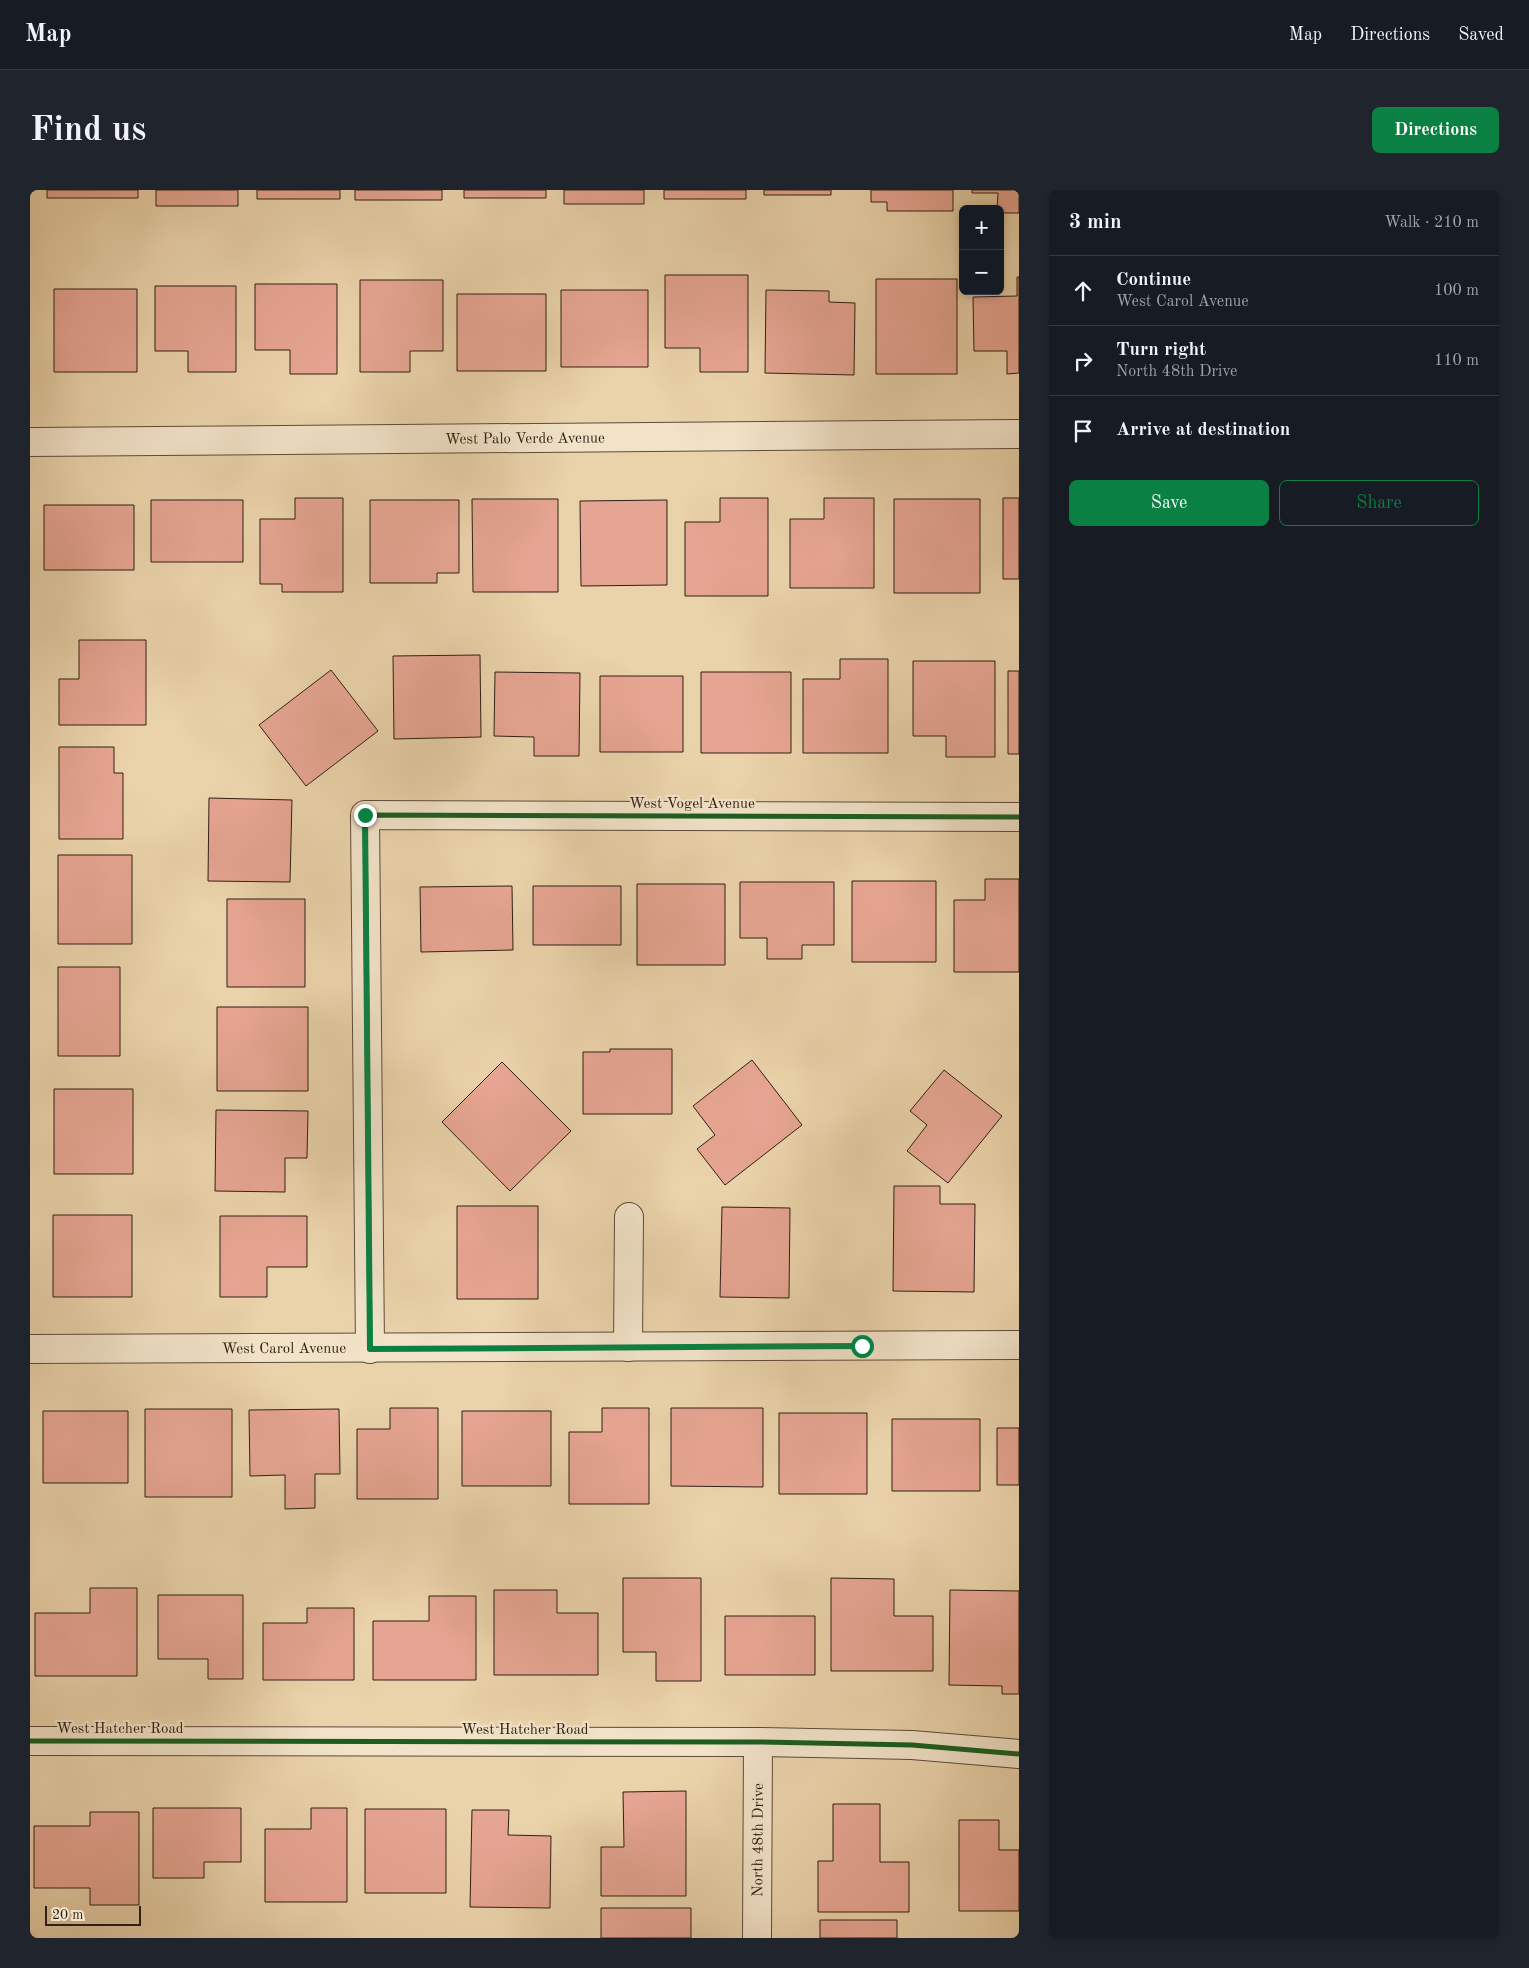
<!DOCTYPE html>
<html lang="en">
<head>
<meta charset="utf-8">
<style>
  :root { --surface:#171b24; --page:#20242c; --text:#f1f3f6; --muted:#9ea1a6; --line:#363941; --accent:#0b8043 }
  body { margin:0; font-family:"Old Standard TT",serif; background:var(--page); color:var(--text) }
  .controls { position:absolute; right:15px; top:15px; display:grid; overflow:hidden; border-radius:8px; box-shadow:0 2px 8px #0003 }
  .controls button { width:45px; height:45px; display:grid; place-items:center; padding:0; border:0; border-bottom:1px solid var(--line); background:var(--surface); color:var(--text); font:25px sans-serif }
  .scale { position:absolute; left:15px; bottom:12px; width:96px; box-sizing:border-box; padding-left:5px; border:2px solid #2e2013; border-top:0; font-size:14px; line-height:18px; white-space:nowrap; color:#2e2013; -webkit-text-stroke:4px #f1e2c8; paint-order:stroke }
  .stop { position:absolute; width:15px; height:15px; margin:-11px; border:4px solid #0b8043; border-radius:50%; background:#fff }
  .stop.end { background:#0b8043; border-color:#fff; box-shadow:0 1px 5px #0008 }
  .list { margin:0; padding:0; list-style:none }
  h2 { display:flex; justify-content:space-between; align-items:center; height:65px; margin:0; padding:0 20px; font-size:21px }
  h2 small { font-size:16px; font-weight:400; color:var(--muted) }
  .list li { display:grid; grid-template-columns:32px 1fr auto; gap:15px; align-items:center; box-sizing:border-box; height:70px; padding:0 20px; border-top:1px solid var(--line) }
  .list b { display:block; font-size:19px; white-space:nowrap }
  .list p { margin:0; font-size:16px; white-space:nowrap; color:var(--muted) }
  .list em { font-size:16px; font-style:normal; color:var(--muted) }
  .actions { display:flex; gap:10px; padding:15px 20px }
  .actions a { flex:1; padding:11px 0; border:1px solid var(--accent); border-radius:8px; text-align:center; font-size:18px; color:var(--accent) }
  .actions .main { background:var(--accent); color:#fff }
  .icon { flex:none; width:28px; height:28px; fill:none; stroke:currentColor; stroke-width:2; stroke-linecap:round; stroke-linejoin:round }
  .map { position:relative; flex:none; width:989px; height:1748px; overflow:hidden; border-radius:8px }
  header { display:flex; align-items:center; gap:30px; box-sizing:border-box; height:70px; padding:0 25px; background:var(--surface); border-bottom:1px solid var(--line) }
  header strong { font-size:24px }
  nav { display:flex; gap:28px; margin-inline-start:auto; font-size:18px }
  .intro { display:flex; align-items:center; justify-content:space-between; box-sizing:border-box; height:120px; padding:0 30px }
  h1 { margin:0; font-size:35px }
  .button { padding:12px 22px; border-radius:8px; background:var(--accent); color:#fff; font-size:18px; font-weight:700 }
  main { display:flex; gap:30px; padding:0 30px }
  aside { flex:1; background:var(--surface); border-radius:8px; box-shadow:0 2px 8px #0003 }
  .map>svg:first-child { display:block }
  .building { fill:#e6a592; stroke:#2e2013 }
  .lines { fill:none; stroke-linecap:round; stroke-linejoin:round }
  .street-casing { stroke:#5d4c39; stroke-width:30 }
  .street { stroke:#f1e2c8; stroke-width:28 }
  .cycleway-casing { stroke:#f1e2c8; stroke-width:8 }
  .cycleway { stroke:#1b5e20; stroke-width:5 }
  .route { stroke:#0b8043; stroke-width:6 }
  .labels { text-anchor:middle; stroke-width:4.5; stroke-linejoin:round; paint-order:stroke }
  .street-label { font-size:15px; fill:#2e2013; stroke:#f1e2c8 }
</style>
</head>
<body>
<header>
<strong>Map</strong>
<nav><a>Map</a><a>Directions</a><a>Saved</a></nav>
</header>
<div class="intro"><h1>Find us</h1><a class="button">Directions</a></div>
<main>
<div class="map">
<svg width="989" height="1748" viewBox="0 0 989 1748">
  <rect width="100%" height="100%" fill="#ead2aa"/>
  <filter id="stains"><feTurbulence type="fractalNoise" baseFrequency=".004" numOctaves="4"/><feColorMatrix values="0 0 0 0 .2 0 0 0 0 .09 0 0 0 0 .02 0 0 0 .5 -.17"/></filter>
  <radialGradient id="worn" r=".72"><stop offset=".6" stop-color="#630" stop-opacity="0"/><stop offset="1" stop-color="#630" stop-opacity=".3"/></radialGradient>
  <path class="building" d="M17,0H108V8H17Z
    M126,0H208V16H126Z
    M227,0H310V9H227Z
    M325,0H412V10H325Z
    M434,0H516V8H434Z
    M534,0H614V14H534Z
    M634,0H716V9H634Z
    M734,0H801V5H734Z
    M841,0H923V21H857V12H841Z
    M942,0H989V23H970V19H967L968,3H942Z
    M635,85H718V182H670V158H635Z
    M987,87H989V183L977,184V161H944L943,107L987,106Z
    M846,89H927V184H846Z
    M330,90H413V161H380V182H330Z
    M225,94H307V184H260V160H225Z
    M125,96H206V182H158V161H125Z
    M24,99H107V182H24Z
    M531,100H618V177H531Z
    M736,100L799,101V112L825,113L824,185L735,183Z
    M427,104H516V181H427Z
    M265,308H313V402H252V394H230V329H265Z
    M690,308H738V406H655V332H690Z
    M794,308H844V398H760V329H794Z
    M973,308H989V389H973Z
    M442,309H528V402H443Z
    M864,309H950V403H864Z
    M121,310H213V372H121Z
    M340,310H429V383H407V393H340Z
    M637,310V395L551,396L550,311Z
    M14,315H104V380H14Z
    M49,450H116V535H29V489H49Z
    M450,465L451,547L364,549L363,466Z
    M810,469H858V563H773V489H810Z
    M883,471H965V567H916V546H883Z
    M301,480L348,541L276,596L229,535Z
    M978,481H989V564H978Z
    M465,482L550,483L549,566H504V547L464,546Z
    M671,482H761V563H671Z
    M570,486H653V562H570Z
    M29,557H84V583H93V649H29Z
    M179,608L262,610L260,692L178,691Z
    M28,665H102V754H28Z
    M955,689H989V782H924V710H955Z
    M822,691H906V772H822Z
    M710,692H804V755H772V769H737V748H710Z
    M607,694H695V775H607Z
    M482,696L483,760L391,762L390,697Z
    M503,696H591V755H503Z
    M197,709H275V797H197Z
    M28,777H90V866H28Z
    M187,817H278V901H187Z
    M580,859H642V924H553V862H580Z
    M722,870L772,935L695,995L667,959L685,945L663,916Z
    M472,872L541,941L480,1001L412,932Z
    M914,880L972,926L918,993L877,961L897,935L880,921Z
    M24,899H103V984H24Z
    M186,920L278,921L277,968H255V1002L185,1001Z
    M864,996H910V1014H945L944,1102L863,1101Z
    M427,1016H508V1109H427Z
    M692,1017L760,1018L759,1108L690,1107Z
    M23,1025H102V1107H23Z
    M190,1026H277V1077H237V1107H190Z
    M360,1218H408V1309H327V1239H360Z
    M572,1218H619V1314H539V1242H572Z
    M641,1218H733V1297L641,1296Z
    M115,1219H202V1307H115Z
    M309,1219L310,1284H285V1318L255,1319V1285L220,1286L219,1220Z
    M13,1221H98V1293H13Z
    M432,1221H521V1296H432Z
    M749,1223H837V1304H749Z
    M862,1229H950V1301H862Z
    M967,1238H989V1295H967Z
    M593,1388H671V1491H626V1462H593Z
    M801,1388L864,1389V1426H903V1481H801Z
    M60,1398H107V1486H5V1423H60Z
    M464,1400H527V1423H568V1485H464Z
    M920,1400L989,1401V1504H972V1496L919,1495Z
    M128,1405H213V1489H178V1469H128Z
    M399,1406H446V1490H343V1431H399Z
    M277,1418H324V1490H233V1433H277Z
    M695,1426H785V1485H695Z
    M656,1601V1706H571V1657H594L593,1602Z
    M803,1614H850V1672H879V1722H788V1671H803Z
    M123,1618H211V1672H174V1688H123Z
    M281,1618H317V1712H235V1639H281Z
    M335,1619H416V1703H335Z
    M442,1620H479L478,1645L521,1646L520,1718L440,1717Z
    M60,1622H109V1715H60V1698H4V1636H60Z
    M929,1630H969V1660H989V1721H929Z
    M571,1718H661V1748H571Z
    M790,1730H867V1748H790Z"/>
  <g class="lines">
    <g class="street-casing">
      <g id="street">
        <path id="s1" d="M0,252L989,244"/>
        <path d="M598,1157L599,1027"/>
        <path id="s2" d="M0,1159L989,1155"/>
        <path d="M340,1159L335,625L989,627"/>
        <path d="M0,1551L728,1552L882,1555L989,1564"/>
        <path id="s3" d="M727,1748L728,1552"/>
      </g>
    </g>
    <use href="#street" class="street"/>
    <g class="cycleway-casing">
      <path id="cycleway" d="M340,1159L335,625L989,627
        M0,1551L728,1552L882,1555L989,1564"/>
    </g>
    <use href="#cycleway" class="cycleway"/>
  </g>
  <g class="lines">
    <path class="route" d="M335,625L340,1159L832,1156"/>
  </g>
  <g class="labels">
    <g class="street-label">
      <text dy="5" stroke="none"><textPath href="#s1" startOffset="495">West Palo Verde Avenue</textPath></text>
      <text x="662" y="618">West Vogel Avenue</text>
      <text dy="5" stroke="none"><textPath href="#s2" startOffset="254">West Carol Avenue</textPath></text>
      <text x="90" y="1543">West Hatcher Road</text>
      <text x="495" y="1544">West Hatcher Road</text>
      <text dy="5" stroke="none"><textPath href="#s3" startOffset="98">North 48th Drive</textPath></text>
    </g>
  </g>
  <rect width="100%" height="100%" filter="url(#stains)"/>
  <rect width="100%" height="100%" fill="url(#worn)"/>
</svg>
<div class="controls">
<button>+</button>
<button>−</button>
</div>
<div class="scale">20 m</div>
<div class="stop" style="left:832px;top:1156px"></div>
<div class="stop end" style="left:335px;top:625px"></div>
</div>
<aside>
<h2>3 min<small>Walk · 210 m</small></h2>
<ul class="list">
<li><svg class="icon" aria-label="ahead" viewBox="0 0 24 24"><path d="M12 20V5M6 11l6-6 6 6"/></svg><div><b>Continue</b><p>West Carol Avenue</p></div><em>100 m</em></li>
<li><svg class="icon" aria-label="right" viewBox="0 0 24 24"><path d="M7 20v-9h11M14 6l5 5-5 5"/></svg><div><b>Turn right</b><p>North 48th Drive</p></div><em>110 m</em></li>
<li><svg class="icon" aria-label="arrive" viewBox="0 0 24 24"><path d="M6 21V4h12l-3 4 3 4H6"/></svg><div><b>Arrive at destination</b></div></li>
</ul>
<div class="actions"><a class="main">Save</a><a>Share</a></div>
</aside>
</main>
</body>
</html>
